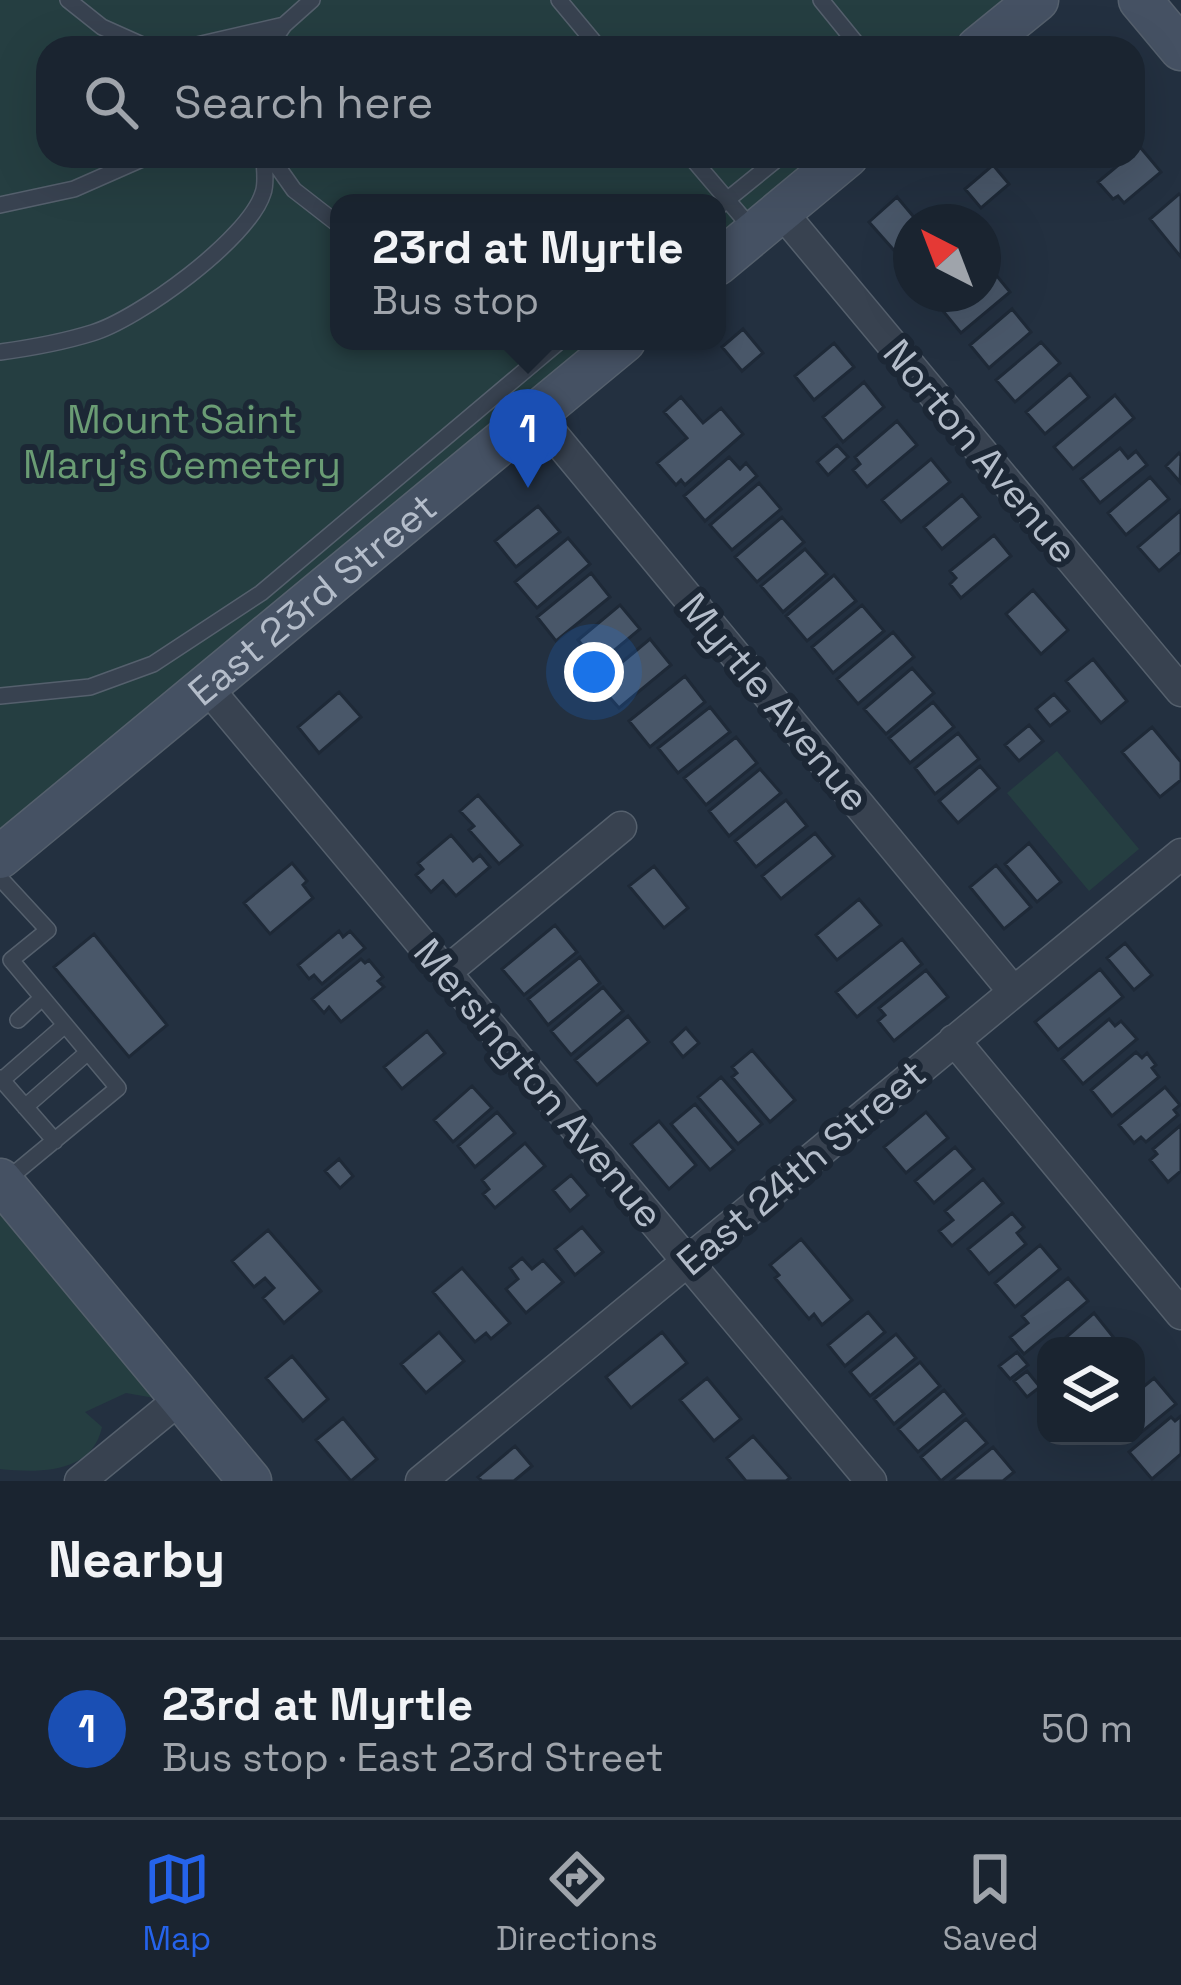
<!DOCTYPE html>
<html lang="en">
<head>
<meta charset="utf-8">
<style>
  :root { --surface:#1a2430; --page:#232c38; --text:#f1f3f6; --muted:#9fa4ab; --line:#38414c; --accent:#2563eb }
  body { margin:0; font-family:"Space Grotesk",sans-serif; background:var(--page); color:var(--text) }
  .controls { position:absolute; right:36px; bottom:36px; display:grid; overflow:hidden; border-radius:24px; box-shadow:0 12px 48px #0002 }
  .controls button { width:108px; height:108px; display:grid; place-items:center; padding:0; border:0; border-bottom:3px solid var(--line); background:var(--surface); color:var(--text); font:60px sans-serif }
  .compass { position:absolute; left:893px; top:204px; width:108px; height:108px; border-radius:50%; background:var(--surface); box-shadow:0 12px 48px #0002; rotate:318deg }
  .you { position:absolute; left:594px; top:672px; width:42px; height:42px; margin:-30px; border:9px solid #fff; border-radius:50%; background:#1a73e8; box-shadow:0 0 0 18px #1a73e833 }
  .badge { display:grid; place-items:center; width:78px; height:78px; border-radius:50%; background:var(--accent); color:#fff; font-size:39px; font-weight:700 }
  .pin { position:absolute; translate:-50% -99px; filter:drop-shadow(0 3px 6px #0008) }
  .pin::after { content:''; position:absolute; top:63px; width:42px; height:36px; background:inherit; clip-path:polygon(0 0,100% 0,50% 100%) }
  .popup { position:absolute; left:330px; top:194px; width:396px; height:156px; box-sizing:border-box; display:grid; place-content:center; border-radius:24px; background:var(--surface); filter:drop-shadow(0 3px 9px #0005); font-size:39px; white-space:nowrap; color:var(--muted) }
  .popup b { font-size:45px; color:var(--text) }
  .popup::after { content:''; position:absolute; left:50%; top:100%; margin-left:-24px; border:24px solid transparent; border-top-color:var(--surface) }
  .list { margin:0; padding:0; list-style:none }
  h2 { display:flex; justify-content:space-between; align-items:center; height:156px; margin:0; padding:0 48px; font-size:51px }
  h2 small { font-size:39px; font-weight:400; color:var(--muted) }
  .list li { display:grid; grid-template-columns:78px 1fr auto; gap:36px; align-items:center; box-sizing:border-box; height:180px; padding:0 48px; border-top:3px solid var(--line) }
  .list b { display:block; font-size:45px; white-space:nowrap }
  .list p { margin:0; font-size:39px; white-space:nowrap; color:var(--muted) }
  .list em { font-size:39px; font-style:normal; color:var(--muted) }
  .icon { flex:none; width:66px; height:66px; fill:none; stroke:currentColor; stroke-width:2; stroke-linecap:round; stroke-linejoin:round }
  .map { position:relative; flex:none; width:1181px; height:1481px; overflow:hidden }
  .search { position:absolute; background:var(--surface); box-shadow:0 12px 48px #0002; left:36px; right:36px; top:36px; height:132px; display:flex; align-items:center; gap:30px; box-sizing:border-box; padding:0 42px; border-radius:36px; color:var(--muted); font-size:45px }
  .sheet { height:336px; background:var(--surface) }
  nav { display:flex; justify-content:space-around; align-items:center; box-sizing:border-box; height:168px; border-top:3px solid var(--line); background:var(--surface); font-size:33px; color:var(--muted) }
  nav a { display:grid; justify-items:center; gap:6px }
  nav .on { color:var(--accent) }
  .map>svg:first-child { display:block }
  .green { fill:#253e41 }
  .building { fill:#495769; stroke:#1e2937; stroke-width:3 }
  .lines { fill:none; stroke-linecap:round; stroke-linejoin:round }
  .lane-casing { stroke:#55606d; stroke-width:18 }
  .street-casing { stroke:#55606d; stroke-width:33 }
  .secondary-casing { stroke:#55606d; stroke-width:45 }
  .lane { stroke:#384250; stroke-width:15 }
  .street { stroke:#384250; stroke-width:30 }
  .secondary { stroke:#455163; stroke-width:42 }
  .labels { text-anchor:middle; stroke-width:12; stroke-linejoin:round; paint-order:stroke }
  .park-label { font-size:39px; fill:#6a9c74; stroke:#1c2735 }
  .street-label { font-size:39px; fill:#b4bdca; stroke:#1c2735 }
</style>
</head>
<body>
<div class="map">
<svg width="1181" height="1481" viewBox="0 0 1181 1481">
  <rect width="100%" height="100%" fill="#233040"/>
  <path class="green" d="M0,0H1002L944,48H48V156H813L717,236V203H339V341H591L0,831Z
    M1057,751L1139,849L1089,891L1007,793Z
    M0,1205L160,1399L126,1393L85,1412L102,1427C92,1474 39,1473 0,1469Z"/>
  <path class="building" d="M1140,147L1161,172L1124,203L1118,196L1113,199L1098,182Z
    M993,165L1009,184L981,208L965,189Z
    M1179,194L1181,196V257L1150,219Z
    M897,197L918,222H911V261L907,265L869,222Z
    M992,270L1010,292L961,333L943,311L963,294H983V278Z
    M1012,309L1031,332L989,368L970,345Z
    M743,329L763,353L742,371L722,347Z
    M1041,342L1060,363L1015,402L996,380Z
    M834,343L854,367L814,400L795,376Z
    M1070,374L1089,397L1045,434L1026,412Z
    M864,382L884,407L843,442L823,417Z
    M1115,395L1134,418L1073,469L1054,447Z
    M681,397L703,423L721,408L743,434L685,485L681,480L676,485L657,463L687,438L664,412Z
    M897,421L917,445L867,487L853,470L860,464L855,457Z
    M837,445L848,457L828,475L817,462Z
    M1120,448L1128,458L1136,451L1147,465L1100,503L1081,479Z
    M1179,453L1181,456L1180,482L1166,466Z
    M729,457L740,469L746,463L757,476L705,521L684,496Z
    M931,459L950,482L901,522L882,500Z
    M1150,477L1169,499L1126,535L1108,513Z
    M759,483L781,509L732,550L710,525Z
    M962,495L980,517L942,549L924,527Z
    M538,506L560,532L516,567L495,541Z
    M1181,510V552L1159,571L1138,547Z
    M782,517L804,542L757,582L735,557Z
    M994,535L1011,556L961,598L950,584L956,578L950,571Z
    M568,538L590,564L537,608L515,582Z
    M805,549L827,574L783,612L761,586Z
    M591,573L610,597L556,641L537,617Z
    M834,575L856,601L807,641L786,616Z
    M1033,590L1068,630L1041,654L1006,614Z
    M620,605L640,629L598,664L578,640Z
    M862,605L884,631L833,673L812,647Z
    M893,632L914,657L858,704L837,679Z
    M650,639L671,665L619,708L597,683Z
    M1093,659L1127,701L1101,723L1066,681Z
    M912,668L934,693L886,734L864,709Z
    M685,676L705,702L650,747L629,721Z
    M339,692L361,717L319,753L298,727Z
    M1054,694L1069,711L1050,726L1036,709Z
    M933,702L954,727L910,763L889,738Z
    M710,707L730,732L678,773L658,748Z
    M1029,725L1043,741L1019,761L1005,745Z
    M1152,727L1181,762V780L1160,797L1122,752Z
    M958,733L979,759L935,794L915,768Z
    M736,737L757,763L706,805L684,778Z
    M980,766L999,788L958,823L939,801Z
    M760,769L781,793L729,836L709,811Z
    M478,795L522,845L499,864L469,830L474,826L460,811Z
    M786,800L807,826L756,867L735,841Z
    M815,833L834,856L781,899L762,876Z
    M451,835L473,861L480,855L490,867L456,896L443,881L431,892L416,875L423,869L418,863Z
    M1029,843L1061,882L1037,902L1005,864Z
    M292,863L307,881L303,885L313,898L270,934L244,903Z
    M996,865L1031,907L1004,929L970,887Z
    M654,866L688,908L664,928L629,886Z
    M859,899L881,925L837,960L816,935Z
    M555,925L577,952L524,995L502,969Z
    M339,931L343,937L350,931L365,948L322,984L314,975L309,979L298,965Z
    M94,934L167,1025L129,1057L54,967Z
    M902,939L922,964L857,1017L836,992Z
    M1125,943L1152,975L1134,990L1107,958Z
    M580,957L600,983L548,1025L528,999Z
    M361,959L365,963L369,960L383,977L378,981L384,987L341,1022L329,1007L324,1013L312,999Z
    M1100,969L1123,997L1058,1050L1035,1022Z
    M926,970L948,997L894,1041L878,1021L885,1015L879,1008Z
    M603,987L623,1011L571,1055L551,1031Z
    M628,1016L649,1042L597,1085L575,1060Z
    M1109,1019L1115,1026L1121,1021L1137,1039L1083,1084L1062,1059Z
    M686,1028L699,1043L683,1057L671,1042Z
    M427,1031L445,1053L402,1089L384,1067Z
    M752,1050L795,1100L770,1122L732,1077L737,1073L732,1067Z
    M1136,1052L1142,1058L1147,1053L1156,1065L1152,1068L1159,1077L1112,1116L1091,1090Z
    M721,1077L762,1124L738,1144L698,1097Z
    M472,1086L492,1108L453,1142L434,1120Z
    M1165,1087L1180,1105L1174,1110L1178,1115L1146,1142L1141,1137L1134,1143L1119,1125Z
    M695,1104L734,1150L710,1170L671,1124Z
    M497,1112L515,1133L475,1167L458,1146Z
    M926,1112L948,1138L906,1173L884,1147Z
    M659,1121L696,1165L669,1189L631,1144Z
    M1181,1125V1171L1168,1182L1150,1160L1157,1154L1153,1149Z
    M525,1143L545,1166L495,1208L483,1194L489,1189L482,1180Z
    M955,1147L974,1169L934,1203L915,1181Z
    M339,1159L353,1176L340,1188L325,1171Z
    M571,1175L588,1195L570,1211L553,1190Z
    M983,1179L1003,1203L952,1246L939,1231L953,1220L945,1211Z
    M1012,1213L1024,1227L1017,1233L1026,1244L989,1274L968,1249Z
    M582,1227L603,1252L575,1275L555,1249Z
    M268,1230L321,1291L284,1323L263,1298L274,1288L265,1278L254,1287L232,1261Z
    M801,1239L852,1300L822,1325L814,1314L809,1319L775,1278L779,1275L770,1265Z
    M1040,1245L1060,1269L1015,1307L995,1283Z
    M522,1258L532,1269L543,1260L563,1282L526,1313L506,1289L518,1279L510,1268Z
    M462,1268L510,1323L491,1339L486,1333L475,1342L433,1292Z
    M1068,1278L1088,1301L1024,1354L1010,1337L1028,1323L1022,1316Z
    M868,1312L885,1332L845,1366L828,1345Z
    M1094,1313L1114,1338L1104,1346H1056Z
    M439,1332L464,1361L426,1393L401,1364Z
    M662,1332L687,1363L631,1408L606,1377Z
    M896,1334L916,1358L870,1396L850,1372Z
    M1017,1352L1028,1365L1010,1379L999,1366Z
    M292,1356L328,1399L303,1421L266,1378Z
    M920,1362L940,1386L894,1424L874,1399Z
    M1027,1371L1040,1387L1027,1397L1014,1381Z
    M707,1378L741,1419L714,1441L680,1400Z
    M1154,1378L1176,1404L1133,1439L1136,1393Z
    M944,1390L964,1414L918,1452L898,1429Z
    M1181,1416V1454L1152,1479L1129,1452L1171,1417L1175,1421Z
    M343,1418L377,1459L351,1481L316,1440Z
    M966,1419L987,1443L941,1481L921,1457Z
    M753,1436L790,1478L786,1481H746L727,1458Z
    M515,1446L532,1466L514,1481H482L478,1477Z
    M993,1447L1014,1472L1003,1481H951Z"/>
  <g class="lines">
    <g class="lane-casing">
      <path id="lane" d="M68,0L102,27L149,48
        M559,0L599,48
        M821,0L860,48
        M150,48L197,45L284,25
        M268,48L284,25L312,0
        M270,156L294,190L339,225
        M690,156L753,230
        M0,205L74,189L149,156
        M717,208L781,156
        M0,352C30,348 63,342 92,333C137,320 249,239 263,193C267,183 264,167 264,156
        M0,696L90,687L153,664L261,593L560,341
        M0,878L48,930L11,960L118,1088L3,1183
        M18,1020L42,998
        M0,1078L55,1141
        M2,1080L65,1025
        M25,1107L88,1052"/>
    </g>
    <g class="street-casing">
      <path id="street" d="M780,210L1181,691
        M536,414L1013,991
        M206,686L871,1481
        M446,972L621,827
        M954,1040L1181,1314
        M80,1481L181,1398
        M421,1481L1181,854"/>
    </g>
    <g class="secondary-casing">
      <g id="secondary">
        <path d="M1140,0L1181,49"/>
        <path d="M978,48L1037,0"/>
        <path d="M717,264L847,156"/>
        <path id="s1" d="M0,857L624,341"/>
        <path d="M0,1180L250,1481"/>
      </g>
    </g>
    <use href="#lane" class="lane"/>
    <use href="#street" class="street"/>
    <use href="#secondary" class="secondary"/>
  </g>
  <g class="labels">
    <g class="park-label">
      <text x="182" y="433">Mount Saint<tspan x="182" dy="45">Mary's Cemetery</tspan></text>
    </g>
    <g class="street-label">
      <text transform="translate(981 451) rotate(50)" y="14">Norton Avenue</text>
      <text dy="14" stroke="none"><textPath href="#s1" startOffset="405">East 23rd Street</textPath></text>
      <text transform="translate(775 702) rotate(50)" y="14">Myrtle Avenue</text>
      <text transform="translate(539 1083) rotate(50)" y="14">Mersington Avenue</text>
      <text transform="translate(801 1167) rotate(-40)" y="14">East 24th Street</text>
    </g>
  </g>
</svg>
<div class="controls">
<button><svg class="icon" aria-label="layers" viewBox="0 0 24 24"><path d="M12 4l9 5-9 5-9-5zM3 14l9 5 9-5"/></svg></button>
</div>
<svg class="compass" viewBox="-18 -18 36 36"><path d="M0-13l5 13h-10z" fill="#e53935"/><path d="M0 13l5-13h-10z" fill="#9fa4ab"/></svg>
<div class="you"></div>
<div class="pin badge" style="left:528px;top:488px;background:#1a4fb4">1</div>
<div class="popup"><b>23rd at Myrtle</b>Bus stop</div>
<div class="search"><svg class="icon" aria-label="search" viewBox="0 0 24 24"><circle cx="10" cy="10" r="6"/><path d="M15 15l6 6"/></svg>Search here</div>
</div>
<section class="sheet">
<h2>Nearby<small></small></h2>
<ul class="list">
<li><span class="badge" style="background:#1a4fb4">1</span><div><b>23rd at Myrtle</b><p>Bus stop · East 23rd Street</p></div><em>50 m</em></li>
</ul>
</section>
<nav>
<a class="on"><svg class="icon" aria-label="map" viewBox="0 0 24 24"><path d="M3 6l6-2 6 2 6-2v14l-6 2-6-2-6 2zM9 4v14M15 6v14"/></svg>Map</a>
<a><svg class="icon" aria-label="directions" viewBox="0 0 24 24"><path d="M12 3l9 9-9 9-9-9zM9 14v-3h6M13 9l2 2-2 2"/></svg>Directions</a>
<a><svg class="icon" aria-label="saved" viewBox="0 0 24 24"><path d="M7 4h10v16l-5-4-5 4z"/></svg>Saved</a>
</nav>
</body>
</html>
